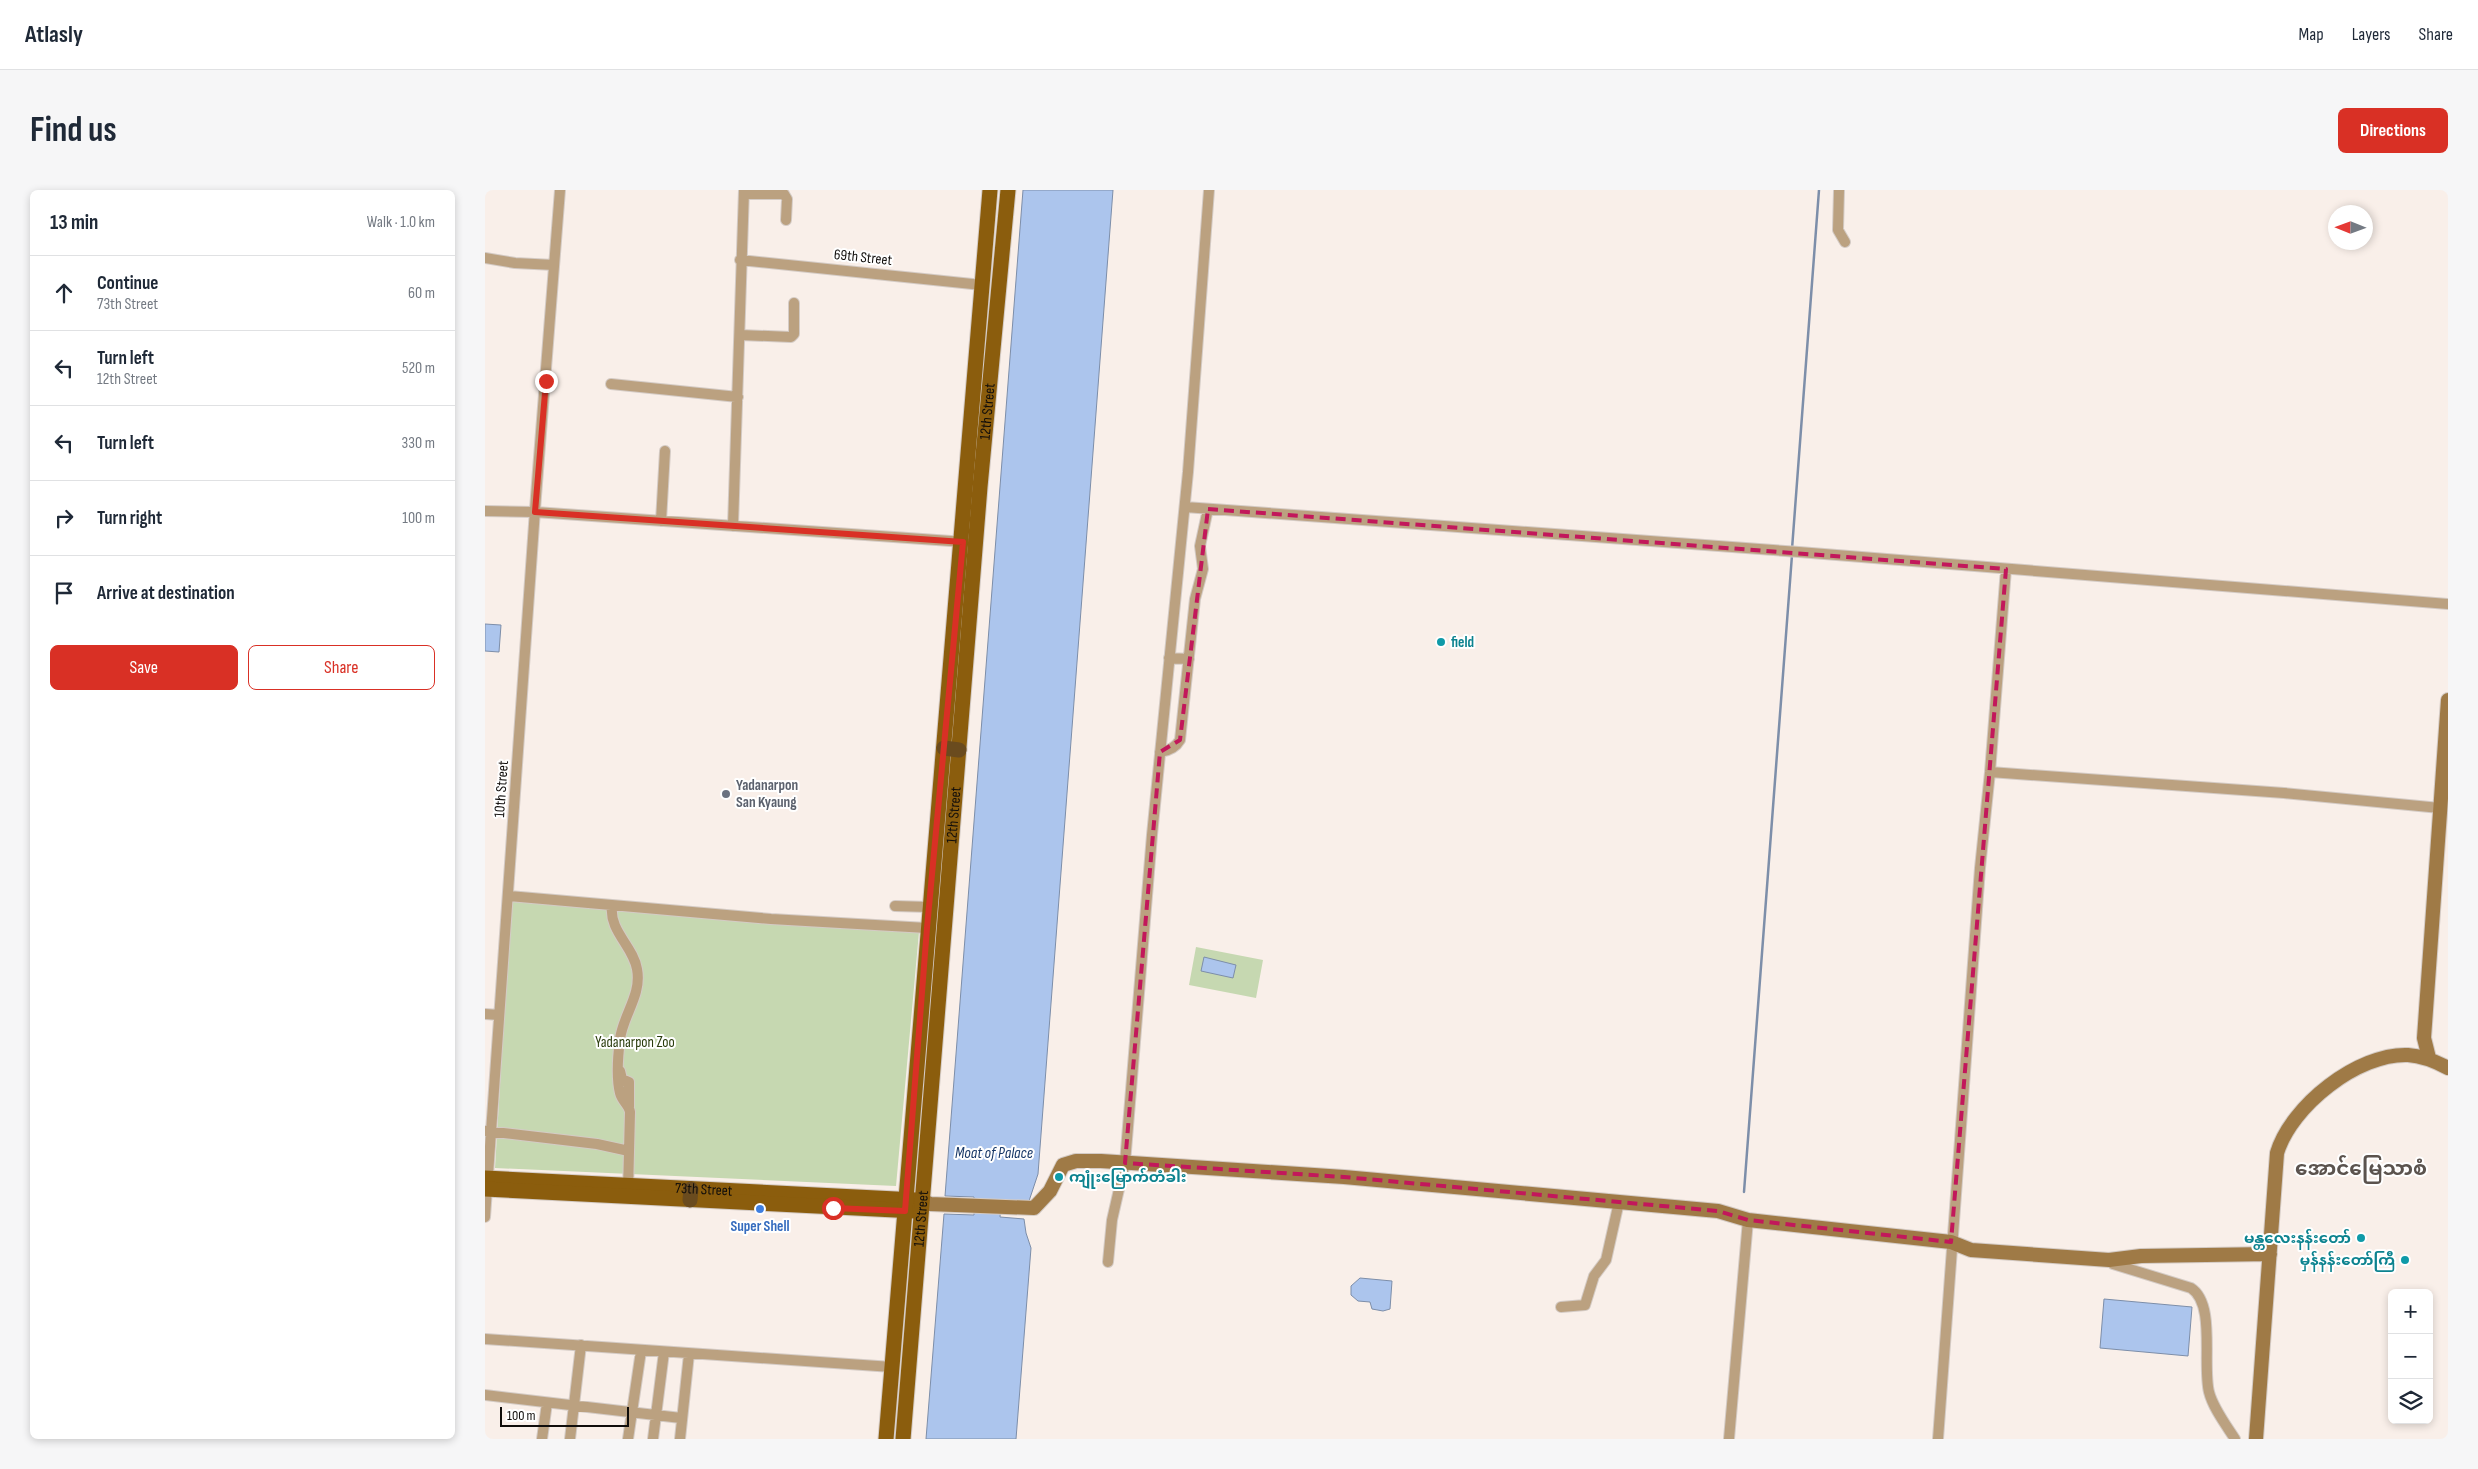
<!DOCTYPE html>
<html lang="en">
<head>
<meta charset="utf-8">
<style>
  :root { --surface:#fff; --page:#f6f6f7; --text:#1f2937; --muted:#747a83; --line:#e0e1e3; --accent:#d93025 }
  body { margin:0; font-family:"Sofia Sans Condensed","Noto Sans Myanmar",sans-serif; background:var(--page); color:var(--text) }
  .controls { position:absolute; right:15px; bottom:15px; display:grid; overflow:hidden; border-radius:8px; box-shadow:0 2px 8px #0003 }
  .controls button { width:45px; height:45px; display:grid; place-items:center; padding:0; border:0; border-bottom:1px solid var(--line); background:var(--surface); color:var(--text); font:25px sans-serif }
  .compass { position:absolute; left:1843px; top:15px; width:45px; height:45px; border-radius:50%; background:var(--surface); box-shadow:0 2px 8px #0003; rotate:271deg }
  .scale { position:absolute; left:15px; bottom:12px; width:129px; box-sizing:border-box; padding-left:5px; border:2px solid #100d0b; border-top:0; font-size:14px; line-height:18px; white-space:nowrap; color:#100d0b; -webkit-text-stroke:4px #fff; paint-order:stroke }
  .stop { position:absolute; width:15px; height:15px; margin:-11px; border:4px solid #d93025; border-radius:50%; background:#fff }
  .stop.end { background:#d93025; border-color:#fff; box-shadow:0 1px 5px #0008 }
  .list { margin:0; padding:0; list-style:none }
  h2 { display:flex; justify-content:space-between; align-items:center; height:65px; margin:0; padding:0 20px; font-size:21px }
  h2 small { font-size:16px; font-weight:400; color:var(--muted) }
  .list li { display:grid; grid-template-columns:32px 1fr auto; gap:15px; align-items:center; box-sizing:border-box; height:75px; padding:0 20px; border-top:1px solid var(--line) }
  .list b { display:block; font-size:19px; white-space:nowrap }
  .list p { margin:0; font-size:16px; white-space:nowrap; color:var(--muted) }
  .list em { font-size:16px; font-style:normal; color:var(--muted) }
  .actions { display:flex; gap:10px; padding:15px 20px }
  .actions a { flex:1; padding:11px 0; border:1px solid var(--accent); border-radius:8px; text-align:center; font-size:18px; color:var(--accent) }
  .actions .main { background:var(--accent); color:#fff }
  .icon { flex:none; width:28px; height:28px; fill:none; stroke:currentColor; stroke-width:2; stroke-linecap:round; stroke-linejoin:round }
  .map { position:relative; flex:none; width:1963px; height:1249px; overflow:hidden; border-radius:8px }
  header { display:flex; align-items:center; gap:30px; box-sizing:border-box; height:70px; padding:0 25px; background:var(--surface); border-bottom:1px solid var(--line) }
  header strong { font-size:24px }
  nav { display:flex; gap:28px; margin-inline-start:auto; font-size:18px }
  .intro { display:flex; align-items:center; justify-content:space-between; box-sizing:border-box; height:120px; padding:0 30px }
  h1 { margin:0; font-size:35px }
  .button { padding:12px 22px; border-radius:8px; background:var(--accent); color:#fff; font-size:18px; font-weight:700 }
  main { display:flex; gap:30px; padding:0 30px }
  aside { flex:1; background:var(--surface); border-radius:8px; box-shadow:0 2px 8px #0003 }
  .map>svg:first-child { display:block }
  .green { fill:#c6d8b1 }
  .water { fill:#acc5ed; stroke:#7d8ea9 }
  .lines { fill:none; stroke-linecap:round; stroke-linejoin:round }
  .stream { stroke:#7d8ea9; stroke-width:2.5 }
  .street-casing { stroke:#d4cbc5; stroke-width:12 }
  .secondary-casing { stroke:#d4cbc5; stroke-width:16 }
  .primary-casing { stroke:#d4cbc5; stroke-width:17 }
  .highway-casing { stroke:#d4cbc5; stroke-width:17 }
  .street { stroke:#bba180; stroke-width:10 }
  .secondary { stroke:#9f7a46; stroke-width:14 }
  .primary { stroke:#8b5d0d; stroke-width:15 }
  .highway { stroke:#6a4b1e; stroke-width:15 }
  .route { stroke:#d93025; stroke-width:6 }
  .marked { fill:none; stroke:#c2185b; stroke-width:4; stroke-dasharray:10 6; stroke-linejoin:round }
  .culture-dot { fill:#0f9aa8; stroke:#fff; stroke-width:2 }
  .worship-dot { fill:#6b7280; stroke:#fff; stroke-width:2 }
  .shop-dot { fill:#3f7fe0; stroke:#fff; stroke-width:2 }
  .labels { text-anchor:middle; stroke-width:4; stroke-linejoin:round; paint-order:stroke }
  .street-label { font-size:15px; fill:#100d0b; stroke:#fff }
  .culture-label { font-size:15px; font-weight:bold; fill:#0d838f; stroke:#fff; text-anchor:start }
  .worship-label { font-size:15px; font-weight:bold; fill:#5b616d; stroke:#fff; text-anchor:start }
  .park-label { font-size:15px; fill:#2a3c0c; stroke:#fff }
  .shop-label { font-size:15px; font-weight:bold; fill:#366cbe; stroke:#fff }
  .water-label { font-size:16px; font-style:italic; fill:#173767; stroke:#fff }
  .district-label { font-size:20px; font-weight:bold; fill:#5b534e; stroke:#fff }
</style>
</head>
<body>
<header>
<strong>Atlasly</strong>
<nav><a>Map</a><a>Layers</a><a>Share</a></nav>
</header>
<div class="intro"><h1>Find us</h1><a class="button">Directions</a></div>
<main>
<aside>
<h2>13 min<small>Walk · 1.0 km</small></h2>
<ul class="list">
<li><svg class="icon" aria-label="ahead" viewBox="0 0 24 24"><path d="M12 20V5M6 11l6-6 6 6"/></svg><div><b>Continue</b><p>73th Street</p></div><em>60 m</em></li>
<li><svg class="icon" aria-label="left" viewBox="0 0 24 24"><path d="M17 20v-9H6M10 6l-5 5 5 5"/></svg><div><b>Turn left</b><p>12th Street</p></div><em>520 m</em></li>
<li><svg class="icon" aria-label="left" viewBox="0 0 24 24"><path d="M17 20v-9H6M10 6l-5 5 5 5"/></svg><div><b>Turn left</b></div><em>330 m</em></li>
<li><svg class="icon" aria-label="right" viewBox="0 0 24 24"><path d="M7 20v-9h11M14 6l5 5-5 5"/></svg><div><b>Turn right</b></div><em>100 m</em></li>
<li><svg class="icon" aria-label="arrive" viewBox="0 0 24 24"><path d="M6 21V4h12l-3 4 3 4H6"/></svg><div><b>Arrive at destination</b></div></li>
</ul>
<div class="actions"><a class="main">Save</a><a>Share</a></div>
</aside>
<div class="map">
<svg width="1963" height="1249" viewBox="0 0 1963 1249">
  <rect width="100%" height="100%" fill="#f9efe9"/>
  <path class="green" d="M26,711L434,742L411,996L10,978Z
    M711,757L778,770L771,808L704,795Z"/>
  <path class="water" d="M538,0H628L553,984L544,1011L516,1010L515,1027L539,1029L541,1043L546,1058L531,1249H441L459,1024L489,1025V1007L460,1006Z
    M0,434L16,435L14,462L0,461Z
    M719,767L751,775L748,788L716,781Z
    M875,1088L907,1091L905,1119L898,1121L887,1119L885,1112L873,1111L866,1105V1096Z
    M1619,1109L1707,1117L1703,1166L1615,1158Z"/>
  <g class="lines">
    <path class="stream" d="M1307,359L1334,0
      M1259,1002L1307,365"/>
    <g class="street-casing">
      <path id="street" d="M1354,0L1353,40L1360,52
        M259,4H299L302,9L301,30
        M0,68L30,73L69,75
        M255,70L497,95
        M255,145L306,147L309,144V113
        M126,194L253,207
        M700,317L1314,362L1963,414
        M0,321L50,322L480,352
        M176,331L180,261
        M248,336L259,0
        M684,468L704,469
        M675,562C683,561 691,557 695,550L710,409L718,379L715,356L723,319
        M1505,582L1799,603L1955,618
        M24,706L286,729L442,738
        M127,716C124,741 148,756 152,779C157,805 138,825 135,849C133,865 131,887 135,903C137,911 144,915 145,922L143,1001
        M410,716L444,717
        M0,824L14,825
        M135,881L137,889L144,892V917
        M1,941L112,954L144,961
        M0,1027L51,306L75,0
        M1624,1070L1628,1074L1706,1098C1731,1114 1717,1174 1724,1202C1728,1218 1741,1235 1750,1249
        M623,1072L627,1030L640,973L667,645L703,282L724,0
        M1076,1117L1100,1115L1109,1086L1121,1070L1134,1012
        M0,1149L407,1177
        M0,1205L196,1228
        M57,1249L62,1213
        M85,1249L96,1155
        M143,1249L156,1161
        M168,1249L179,1162
        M195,1249L204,1164
        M1244,1249L1263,1030
        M1453,1249L1495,678L1505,582L1521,379"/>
    </g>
    <g class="secondary-casing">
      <path id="secondary" d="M1944,868L1939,848L1963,510
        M437,1010L445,1014L549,1018L565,1001L578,975L591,971H616L859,987L1233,1021L1263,1030L1466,1052L1486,1060L1624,1070L1656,1066L1785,1064
        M1771,1249L1792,963C1806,916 1873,863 1923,865C1938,866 1950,871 1963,878"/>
    </g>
    <g class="primary-casing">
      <g id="primary">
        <path id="s1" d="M0,988L431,1010"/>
        <path d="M0,999L430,1021"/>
        <path d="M401,1249L505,0"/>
        <path id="s2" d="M418,1249L495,297L523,0"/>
      </g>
    </g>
    <g class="highway-casing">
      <path id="highway" d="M459,558L474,560
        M205,1010L206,999"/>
    </g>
    <use href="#street" class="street"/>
    <use href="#secondary" class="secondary"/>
    <use href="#primary" class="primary"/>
    <use href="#highway" class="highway"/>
  </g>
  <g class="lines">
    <path class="route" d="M61,191L50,322L478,352L442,738L420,1021L348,1018"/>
  </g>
  <path class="marked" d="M723,319L1521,379L1466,1052L1263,1030L1233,1021L859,987L640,973L675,562L695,550Z"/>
  <g class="culture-dot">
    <circle cx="956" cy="452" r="5"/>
    <circle cx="574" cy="987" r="5"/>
    <circle cx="1876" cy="1048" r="5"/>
    <circle cx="1920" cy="1070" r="5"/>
  </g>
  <circle class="worship-dot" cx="241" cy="604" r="5"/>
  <circle class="shop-dot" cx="275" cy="1019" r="5"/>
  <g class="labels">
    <g class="street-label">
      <text transform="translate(378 67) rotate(6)" y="5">69th Street</text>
      <text dy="5" stroke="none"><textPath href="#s2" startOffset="1031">12th Street</textPath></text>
      <text transform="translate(16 599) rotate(-86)" y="5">10th Street</text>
      <text dy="5" stroke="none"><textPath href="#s2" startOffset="626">12th Street</textPath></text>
      <text dy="5" stroke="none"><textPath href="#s1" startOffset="219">73th Street</textPath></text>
      <text dy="5" stroke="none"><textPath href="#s2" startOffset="221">12th Street</textPath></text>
    </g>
    <g class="culture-label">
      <text x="966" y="457">field</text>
      <text x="584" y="992">ကျုံးမြောက်တံခါး</text>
      <text x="1866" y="1053" text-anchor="end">မန္တလေးနန်းတော်</text>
      <text x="1910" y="1075" text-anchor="end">မှန်နန်းတော်ကြီ</text>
    </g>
    <g class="worship-label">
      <text x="251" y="600">Yadanarpon<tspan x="251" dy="17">San Kyaung</tspan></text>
    </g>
    <g class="park-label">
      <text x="150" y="857">Yadanarpon Zoo</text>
    </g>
    <g class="shop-label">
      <text x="275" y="1041">Super Shell</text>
    </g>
    <g class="water-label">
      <text x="509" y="968">Moat of Palace</text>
    </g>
    <g class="district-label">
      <text x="1876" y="985">အောင်မြေသာစံ</text>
    </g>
  </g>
</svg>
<div class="controls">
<button>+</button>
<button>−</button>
<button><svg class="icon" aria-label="layers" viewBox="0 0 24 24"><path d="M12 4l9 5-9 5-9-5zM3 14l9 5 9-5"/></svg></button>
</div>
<svg class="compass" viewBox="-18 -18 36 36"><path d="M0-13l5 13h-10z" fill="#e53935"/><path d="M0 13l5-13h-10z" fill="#747a83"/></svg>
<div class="scale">100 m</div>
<div class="stop" style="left:348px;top:1018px"></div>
<div class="stop end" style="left:61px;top:191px"></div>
</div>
</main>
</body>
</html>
